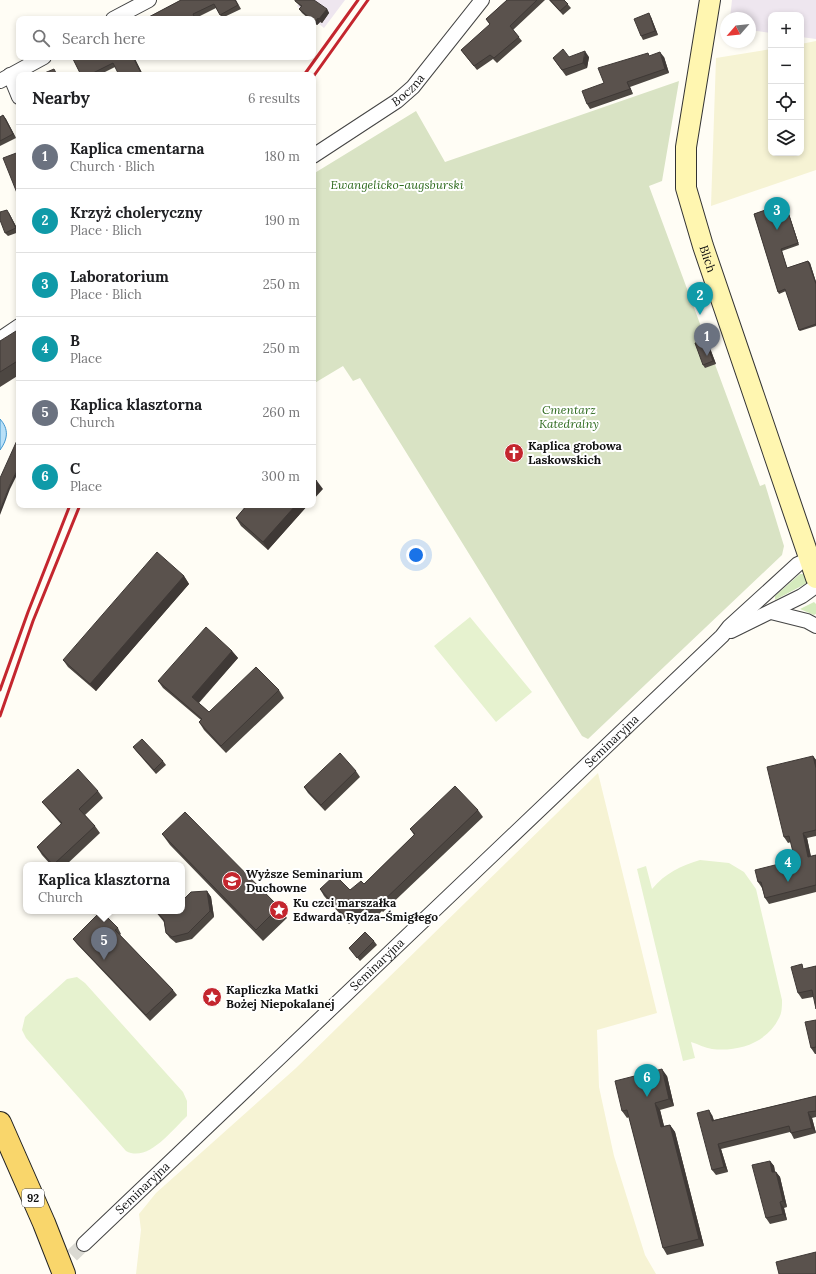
<!DOCTYPE html>
<html lang="en">
<head>
<meta charset="utf-8">
<style>
  :root { --surface:#fff; --page:#f6f6f6; --text:#202124; --muted:#757577; --line:#e0e0e0; --accent:#c4262e }
  body { margin:0; font-family:Lora,serif; background:var(--page); color:var(--text) }
  .controls { position:absolute; right:12px; top:12px; display:grid; overflow:hidden; border-radius:8px; box-shadow:0 2px 6px #0003 }
  .controls button { width:36px; height:36px; display:grid; place-items:center; padding:0; border:0; border-bottom:1px solid var(--line); background:var(--surface); color:var(--text); font:20px sans-serif }
  .compass { position:absolute; left:720px; top:12px; width:36px; height:36px; border-radius:50%; background:var(--surface); box-shadow:0 2px 6px #0003; rotate:242deg }
  .you { position:absolute; left:416px; top:555px; width:14px; height:14px; margin:-10px; border:3px solid #fff; border-radius:50%; background:#1a73e8; box-shadow:0 0 0 6px #1a73e833 }
  .badge { display:grid; place-items:center; width:26px; height:26px; border-radius:50%; background:var(--accent); color:#fff; font-size:13px; font-weight:700 }
  .pin { position:absolute; translate:-50% -33px; filter:drop-shadow(0 1px 2px #0008) }
  .pin::after { content:''; position:absolute; top:21px; width:14px; height:12px; background:inherit; clip-path:polygon(0 0,100% 0,50% 100%) }
  .popup { position:absolute; left:23px; top:862px; width:162px; height:52px; box-sizing:border-box; display:grid; place-content:center; border-radius:8px; background:var(--surface); filter:drop-shadow(0 1px 3px #0005); font-size:13px; white-space:nowrap; color:var(--muted) }
  .popup b { font-size:15px; color:var(--text) }
  .popup::after { content:''; position:absolute; left:50%; top:100%; margin-left:-8px; border:8px solid transparent; border-top-color:var(--surface) }
  .list { margin:0; padding:0; list-style:none }
  h2 { display:flex; justify-content:space-between; align-items:center; height:52px; margin:0; padding:0 16px; font-size:17px }
  h2 small { font-size:13px; font-weight:400; color:var(--muted) }
  .list li { display:grid; grid-template-columns:26px 1fr auto; gap:12px; align-items:center; box-sizing:border-box; height:64px; padding:0 16px; border-top:1px solid var(--line) }
  .list b { display:block; font-size:15px; white-space:nowrap }
  .list p { margin:0; font-size:13px; white-space:nowrap; color:var(--muted) }
  .list em { font-size:13px; font-style:normal; color:var(--muted) }
  .icon { flex:none; width:22px; height:22px; fill:none; stroke:currentColor; stroke-width:2; stroke-linecap:round; stroke-linejoin:round }
  .map { position:relative; flex:none; width:816px; height:1274px; overflow:hidden }
  .search { position:absolute; background:var(--surface); box-shadow:0 2px 6px #0003; left:16px; top:16px; width:300px; height:44px; display:flex; align-items:center; gap:10px; box-sizing:border-box; padding:0 14px; border-radius:8px; color:var(--muted); font-size:15px }
  .panel { position:absolute; background:var(--surface); box-shadow:0 2px 6px #0003; left:16px; top:72px; width:300px; height:436px; border-radius:8px }
  .map>svg:first-child { display:block }
  .industrial { fill:#eee6ef }
  .farmland { fill:#f6f3d4 }
  .green { fill:#d5ebbd }
  .cemetery { fill:#d9e3c4 }
  .pitch { fill:#e6f2cf }
  .water { fill:#b9e0f7; stroke:#3f96cf }
  .lines { fill:none; stroke-linecap:round; stroke-linejoin:round }
  .street-tunnel { stroke:#dbdad3; stroke-width:14; stroke-dasharray:14 7; stroke-linecap:butt }
  .street-casing { stroke:#444; stroke-width:16 }
  .secondary-casing { stroke:#333; stroke-width:22 }
  .primary-casing { stroke:#222; stroke-width:24 }
  .street { stroke:#fff; stroke-width:14 }
  .secondary { stroke:#fff6b0; stroke-width:20 }
  .primary { stroke:#f9d66b; stroke-width:22 }
  .rail { stroke:#c4262e; stroke-width:3 }
  .wall { fill:#4d4742 }
  .shaded-wall { fill:#3f3936 }
  .building { fill:#5a524d; stroke:#3f3936 }
  .labels { text-anchor:middle; stroke-width:4; stroke-linejoin:round; paint-order:stroke }
  .shield { fill:#fff; stroke:#585858; stroke-width:1 }
  .shield-label { font-size:11px; font-weight:bold; fill:#111 }
  .street-label { font-size:12px; fill:#111; stroke:#fff }
  .park-label { font-size:12px; font-style:italic; fill:#2f6b1f; stroke:#fff }
  .poi-label { font-size:12px; font-weight:bold; fill:#111; stroke:#fff; text-anchor:start }
</style>
</head>
<body>
<div class="map">
<svg width="816" height="1274" viewBox="0 0 816 1274">
  <rect width="100%" height="100%" fill="#fffdf5"/>
  <path class="industrial" d="M301,0H345L324,28L297,6Z
    M732,0H816V39L801,37V15H771V33L750,30V18H730Z"/>
  <path class="farmland" d="M816,41V170L711,206L716,58L771,49V153H801V44Z
    M598,773L657,1013L597,1030L599,1087L614,1156L645,1255L656,1274H136L141,1230L139,1214L156,1193L296,1068Z"/>
  <path class="green" d="M800,574H805L808,581L807,583L775,600V596Z
    M814,602L816,604V614L814,615L800,609Z"/>
  <path class="cemetery" d="M679,81L662,181L649,186L760,486L765,484L784,546L782,555L588,739L582,736L360,378L353,381L343,366L313,384V174L416,111L445,162Z"/>
  <path class="pitch" d="M470,617L532,692L496,722L434,646Z
    M700,860L729,863L744,872L756,889L782,1000C782,1006 782,1013 779,1018C767,1043 738,1052 712,1049C705,1048 698,1044 691,1042L695,1058L683,1061L637,869L646,866L652,889C665,873 681,866 700,860Z
    M77,977L85,983L183,1092L187,1101V1116C172,1130 148,1163 126,1151L26,1038L22,1030L25,1017L67,979Z"/>
  <path class="water" d="M0,419C9,429 8,439 0,450Z"/>
  <g class="lines">
    <path class="street-tunnel" d="M57,1270L84,1244"/>
    <g class="street-casing">
      <g id="street">
        <path d="M113,19L149,0"/>
        <path d="M10,75L19,97"/>
        <path d="M0,81L44,57"/>
        <path id="s1" d="M313,156L397,101L413,87L482,0"/>
        <path d="M0,339L19,326"/>
        <path d="M771,612L807,621L816,626"/>
        <path d="M731,631L802,596L816,586"/>
        <path id="s2" d="M84,1244L722,636L729,627L798,564L809,559"/>
      </g>
    </g>
    <g class="secondary-casing">
      <g id="secondary">
        <path id="s3" d="M710,0L686,147V188L703,246L816,578"/>
      </g>
    </g>
    <g class="primary-casing">
      <path id="primary" d="M0,1123L44,1223L64,1274"/>
    </g>
    <use href="#street" class="street"/>
    <use href="#secondary" class="secondary"/>
    <use href="#primary" class="primary"/>
    <path class="rail" d="M304,75L358,0
      M313,77L368,0
      M0,690L28,612L70,505
      M0,716L33,621L80,505"/>
  </g>
  <path class="wall" d="M181,0H236L241,9L222,18L216,8L196,18V19H145Z
    M507,0H545L513,30L522,41L497,63L493,59L477,70L461,50L490,25L486,19Z
    M549,0H564L571,8L563,15Z
    M295,1L327,9L329,13L322,23L320,22L317,25L313,22V19H309L302,13L299,9L301,7Z
    M651,17L658,35L643,40L641,36Z
    M650,56L664,57L669,73L630,87L633,94L590,109L587,104L604,83Z
    M72,57H134L143,75L115,67L99,75H81Z
    M569,57H589L587,68L566,76L553,58Z
    M3,115L6,119L16,138L0,146V117Z
    M785,203L786,205L799,245L782,251L787,268L808,261L810,263L816,282V326L800,331L799,330L786,291L779,294L778,292L754,214Z
    M9,213L19,232L8,236L5,233Z
    M19,336V375L0,387V341Z
    M708,343L716,364L705,368L703,365Z
    M247,505H308L268,550L241,526L236,518Z
    M184,576L189,584L96,691L68,667L63,660Z
    M232,651L238,658L199,703L209,712L279,690L284,698L226,753L204,730L199,722L201,720L163,688L158,681Z
    M133,747L163,761L166,765L156,774L136,751Z
    M813,756L816,760V836L807,838L811,856L816,855V892L769,904L765,898L762,888L758,882L795,860L791,842L788,843L784,837Z
    M356,771L360,777L325,811L308,793L304,787Z
    M98,791L103,798L85,815L95,826L100,833L66,865H51L42,855L37,847L61,824L48,809L42,802Z
    M478,810L483,817L383,912L382,911L374,919L365,909L349,924L324,896L320,889L350,890L364,884L414,835L410,829Z
    M162,834L279,907L287,918L263,941L170,845Z
    M207,891L211,897L214,917L192,939L176,943L170,938L166,933L164,922L155,911H182Z
    M118,928L121,934L120,935L173,990L177,995L150,1021L77,944L73,939Z
    M374,941L377,945L360,961L349,948Z
    M816,966L813,997L802,999L798,993L805,969Z
    M816,1020V1054H815L811,1048Z
    M667,1076L674,1106L660,1110L664,1126L670,1125L675,1132L704,1246L667,1255L663,1248L629,1117L627,1118L622,1111Z
    M816,1096V1117L812,1118L816,1133L794,1139L791,1133L790,1132L721,1149L728,1172L716,1175L712,1170V1115L714,1120Z
    M770,1161L774,1166L775,1172H776L780,1177L787,1207L784,1208L787,1220L770,1224L766,1218Z"/>
  <path class="shaded-wall" d="M327,9L329,13L322,23L319,19Z
    M649,13L651,17L658,35L655,31Z
    M318,18L320,22L317,25L315,22Z
    M585,51L589,57L587,68L583,63Z
    M660,52L664,57L669,73L665,69Z
    M133,57H134L143,75H142Z
    M627,82L630,87L633,94L630,89Z
    M3,115L6,119L16,138L13,134Z
    M785,203L786,205L799,245L798,243Z
    M7,210L9,213L19,232L16,228Z
    M808,261L810,263L816,282V284Z
    M705,340L708,343L716,364L713,361Z
    M19,466V471L10,489L0,515V510L9,487Z
    M317,481L323,489L313,500V486Z
    M296,505H308L268,550L263,542Z
    M184,576L189,584L96,691L90,684Z
    M232,651L238,658L197,704L192,697Z
    M813,756L816,760V768Z
    M803,833L807,838L812,863L808,857Z
    M207,891L211,897L214,917L210,911Z
    M662,1069L667,1076L674,1106L669,1099Z
    M655,1103L660,1110L666,1134L661,1127Z
    M709,1110L712,1115L715,1126L712,1121Z
    M808,1112L812,1118L816,1133L812,1128Z
    M670,1125L675,1132L704,1246L699,1239Z
    M718,1144L721,1149L728,1172L724,1167Z
    M770,1161L774,1166L776,1178L772,1172Z
    M776,1172L780,1177L787,1207L783,1201Z
    M780,1202L784,1208L787,1220L783,1214Z"/>
  <path class="building" d="M181,0H235L238,5L220,15L214,4L193,14L195,18L194,19H145Z
    M295,0H314L327,9L319,19L318,18L315,22L313,20V19H311L299,9L302,6L295,1Z
    M507,0H537L510,26L519,37L494,58L490,55L474,66L461,50L490,24L486,19Z
    M550,0H564L568,4L560,11Z
    M649,13L655,31L641,36L634,19Z
    M563,49L569,57L585,51L583,63L562,70L553,58Z
    M660,52L665,69L627,82L630,89L587,104L582,91L604,83L598,68L648,53L649,56Z
    M72,57H133L142,75H119L113,63L89,75H81Z
    M54,69L57,75H43L42,74Z
    M3,115L13,134L0,141V117Z
    M19,152V198L3,158Z
    M785,203L798,243L781,249L787,268L808,261L816,284V324L799,330L785,289L778,292L754,214Z
    M7,210L16,228L5,233L0,220V212Z
    M16,331L19,336V360L0,372V341Z
    M705,340L713,361L703,365L695,343Z
    M19,436V466L9,487L0,510V478Z
    M313,478L317,481L313,486Z
    M247,505H296L263,542L236,518Z
    M157,552L184,576L90,684L63,660Z
    M206,627L232,651L192,697L209,712L256,667L279,690L221,746L199,722L202,719L158,681Z
    M142,739L163,761L154,770L133,747Z
    M340,753L356,771L321,805L304,787Z
    M813,756L816,768V830L803,833L808,857L816,855V885L765,898L761,882H758L755,870L795,860L789,836L784,837L767,767Z
    M78,769L98,791L79,809L95,826L53,865L37,847L62,823L42,802Z
    M455,786L478,810L379,905L378,904L369,912L360,903L345,917L320,889L335,875L350,890L361,881L364,884L415,834L410,829Z
    M185,812L279,907L256,930L162,834Z
    M207,891L210,911L188,933L172,937L166,933L164,920L156,911H182V901L191,892Z
    M101,911L118,928L115,930L173,990L146,1015L73,939Z
    M365,932L374,941L357,958L349,948Z
    M802,964L803,969L816,966V1009L812,990L798,993L791,967Z
    M816,1020V1047L811,1048L805,1022Z
    M662,1069L669,1099L655,1103L661,1127L670,1125L699,1239L663,1248L627,1110L622,1111L615,1081Z
    M816,1096V1111L808,1112L812,1128L791,1133L789,1126L718,1144L724,1167L712,1170L697,1113L709,1110L712,1121Z
    M770,1161L772,1172H776L783,1201L780,1202L783,1214L766,1218L752,1165Z
    M816,1252V1274H779L776,1262Z"/>
  <defs>
    <g id="church-disc" transform="scale(1)"><circle r="9.5" fill="#c4262e" stroke="#fff"/><path d="M-1.2-6h2.4v3.5h3.3v2.4h-3.3V6h-2.4V-.1h-3.3v-2.4h3.3Z" fill="#fff"/></g>
    <g id="university-disc" transform="scale(1)"><circle r="9.5" fill="#c4262e" stroke="#fff"/><path d="M0-5L7-2L0 1L-7-2ZM-4 1L0 2.5L4 1V4Q0 6-4 4Z" fill="#fff"/></g>
    <g id="sight-disc" transform="scale(1)"><circle r="9.5" fill="#c4262e" stroke="#fff"/><path d="M0-6L1.8-2.2L6-1.7L2.9 1.2L3.7 5.4L0 3.3L-3.7 5.4L-2.9 1.2L-6-1.7L-1.8-2.2Z" fill="#fff"/></g>
  </defs>
  <g fill-rule="evenodd">
    <use href="#church-disc" x="514" y="453"/>
    <use href="#university-disc" x="232" y="881"/>
    <use href="#sight-disc" x="279" y="910"/>
    <use href="#sight-disc" x="212" y="997"/>
  </g>
  <g class="labels">
    <rect class="shield" x="22" y="1189" width="22" height="18" rx="3"/>
    <g class="shield-label">
      <text x="33" y="1202">92</text>
    </g>
    <g class="street-label">
      <text dy="4" stroke="none"><textPath href="#s1" startOffset="116">Boczna</textPath></text>
      <text dy="4" stroke="none"><textPath href="#s3" startOffset="264">Blich</textPath></text>
      <text dy="4" stroke="none"><textPath href="#s2" startOffset="729">Seminaryjna</textPath></text>
      <text dy="4" stroke="none"><textPath href="#s2" startOffset="405">Seminaryjna</textPath></text>
      <text dy="4" stroke="none"><textPath href="#s2" startOffset="81">Seminaryjna</textPath></text>
    </g>
    <g class="park-label">
      <text x="397" y="189">Ewangelicko-augsburski</text>
      <text x="569" y="414">Cmentarz<tspan x="569" dy="14">Katedralny</tspan></text>
    </g>
    <g class="poi-label">
      <text x="528" y="450">Kaplica grobowa<tspan x="528" dy="14">Laskowskich</tspan></text>
      <text x="246" y="878">Wyższe Seminarium<tspan x="246" dy="14">Duchowne</tspan></text>
      <text x="293" y="907">Ku czci marszałka<tspan x="293" dy="14">Edwarda Rydza-Śmigłego</tspan></text>
      <text x="226" y="994">Kapliczka Matki<tspan x="226" dy="14">Bożej Niepokalanej</tspan></text>
    </g>
  </g>
</svg>
<div class="controls">
<button>+</button>
<button>−</button>
<button><svg class="icon" aria-label="locate" viewBox="0 0 24 24"><circle cx="12" cy="12" r="6"/><path d="M12 2v4M12 18v4M2 12h4M18 12h4"/></svg></button>
<button><svg class="icon" aria-label="layers" viewBox="0 0 24 24"><path d="M12 4l9 5-9 5-9-5zM3 14l9 5 9-5"/></svg></button>
</div>
<svg class="compass" viewBox="-18 -18 36 36"><path d="M0-13l5 13h-10z" fill="#e53935"/><path d="M0 13l5-13h-10z" fill="#757577"/></svg>
<div class="you"></div>
<div class="pin badge" style="left:707px;top:356px;background:#6b7280">1</div>
<div class="pin badge" style="left:700px;top:315px;background:#0f9aa8">2</div>
<div class="pin badge" style="left:777px;top:230px;background:#0f9aa8">3</div>
<div class="pin badge" style="left:788px;top:882px;background:#0f9aa8">4</div>
<div class="pin badge" style="left:104px;top:960px;background:#6b7280">5</div>
<div class="popup"><b>Kaplica klasztorna</b>Church</div>
<div class="pin badge" style="left:647px;top:1097px;background:#0f9aa8">6</div>
<div class="search"><svg class="icon" aria-label="search" viewBox="0 0 24 24"><circle cx="10" cy="10" r="6"/><path d="M15 15l6 6"/></svg>Search here</div>
<section class="panel">
<h2>Nearby<small>6 results</small></h2>
<ul class="list">
<li><span class="badge" style="background:#6b7280">1</span><div><b>Kaplica cmentarna</b><p>Church · Blich</p></div><em>180 m</em></li>
<li><span class="badge" style="background:#0f9aa8">2</span><div><b>Krzyż choleryczny</b><p>Place · Blich</p></div><em>190 m</em></li>
<li><span class="badge" style="background:#0f9aa8">3</span><div><b>Laboratorium</b><p>Place · Blich</p></div><em>250 m</em></li>
<li><span class="badge" style="background:#0f9aa8">4</span><div><b>B</b><p>Place</p></div><em>250 m</em></li>
<li><span class="badge" style="background:#6b7280">5</span><div><b>Kaplica klasztorna</b><p>Church</p></div><em>260 m</em></li>
<li><span class="badge" style="background:#0f9aa8">6</span><div><b>C</b><p>Place</p></div><em>300 m</em></li>
</ul>
</section>
</div>
</body>
</html>
